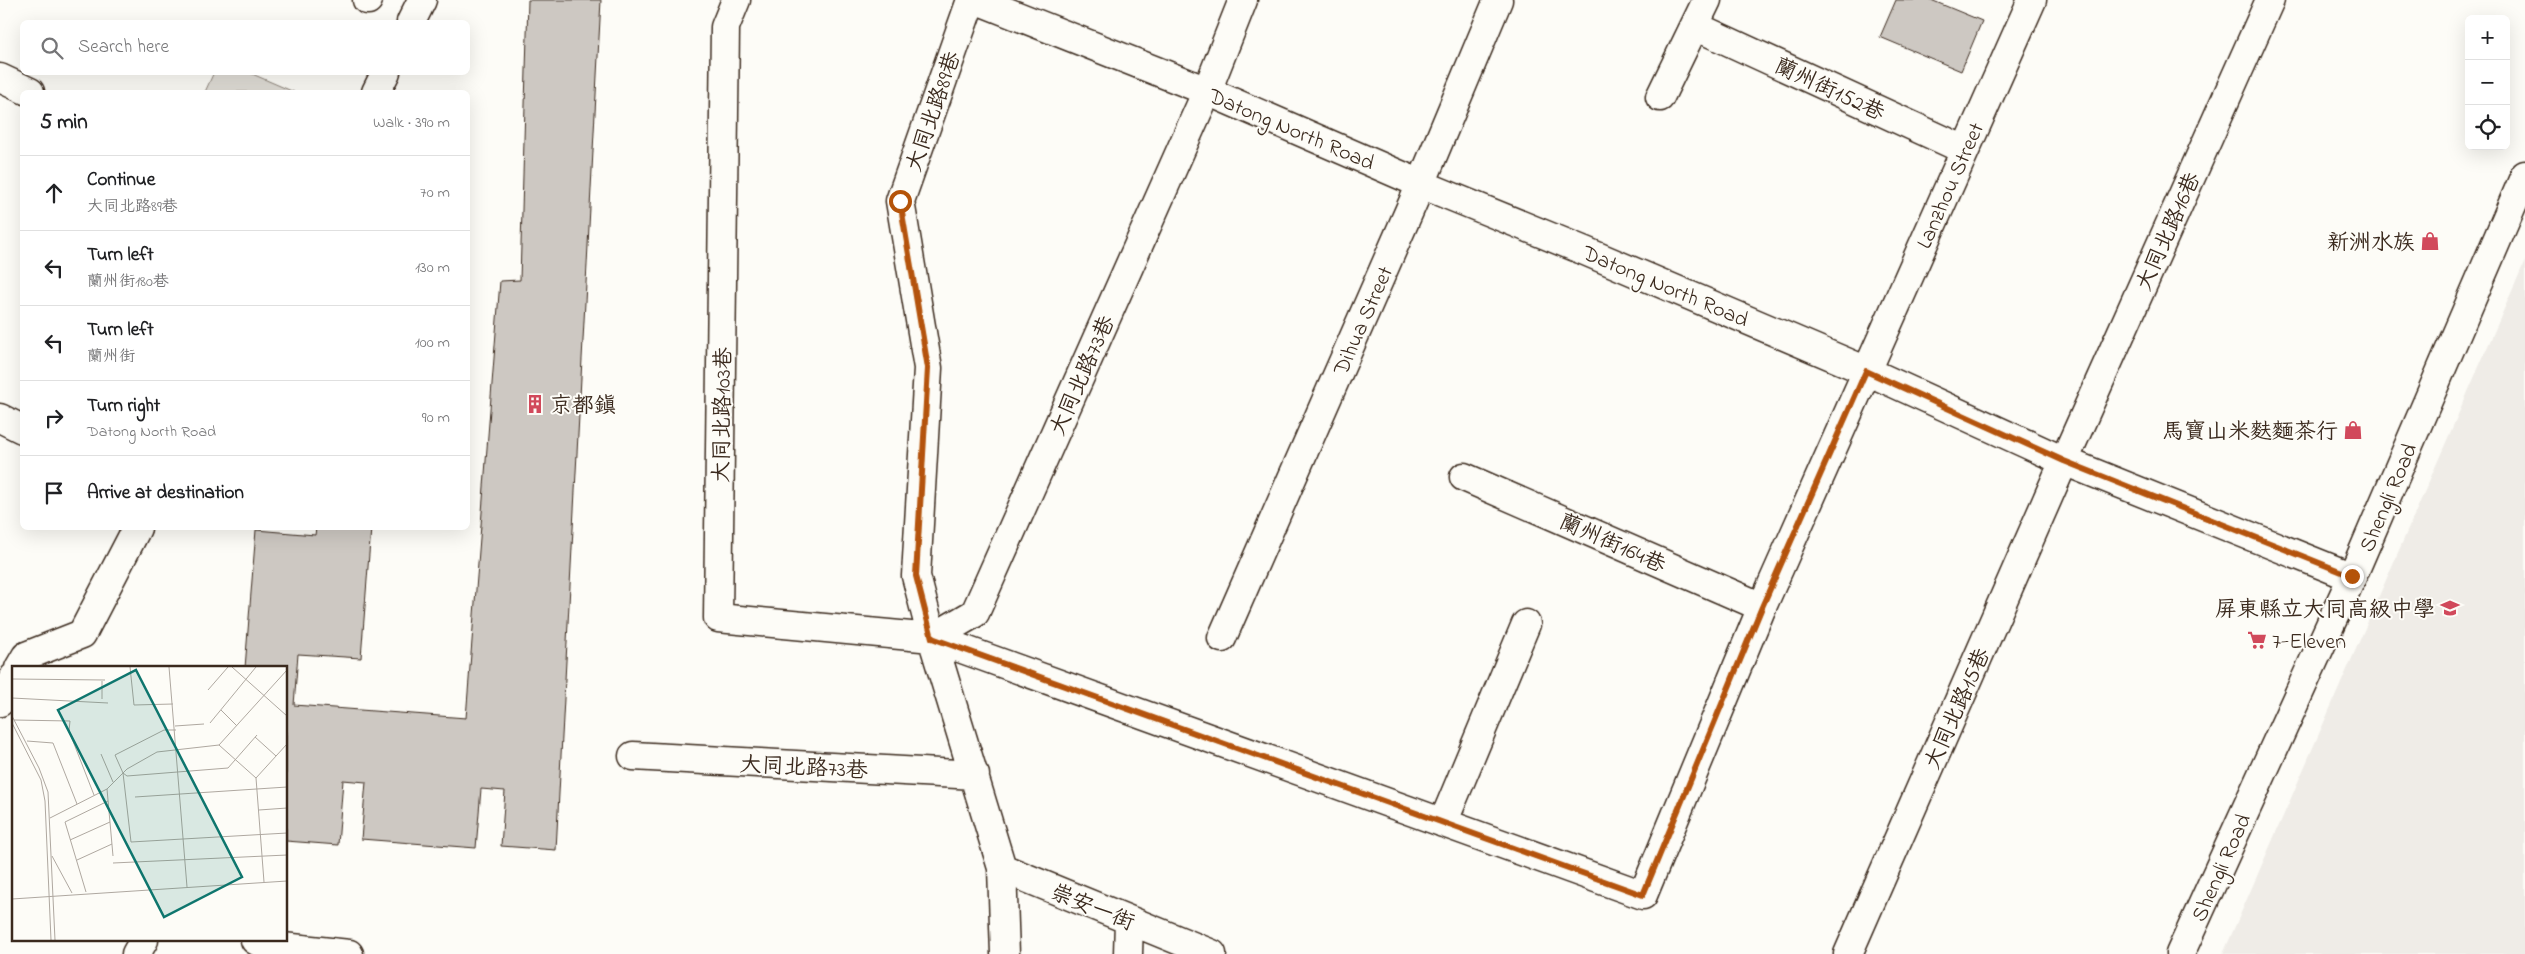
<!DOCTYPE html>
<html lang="en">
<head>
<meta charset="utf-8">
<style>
  :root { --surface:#fff; --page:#f2f2f2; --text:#202124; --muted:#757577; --line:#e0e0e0 }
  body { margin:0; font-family:"Indie Flower","LXGW WenKai TC",sans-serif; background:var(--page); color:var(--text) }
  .controls { position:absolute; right:15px; top:15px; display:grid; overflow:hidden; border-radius:8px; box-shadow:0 5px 20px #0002 }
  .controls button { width:45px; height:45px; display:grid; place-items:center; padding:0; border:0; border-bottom:1px solid var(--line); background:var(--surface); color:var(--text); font:25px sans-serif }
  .stop { position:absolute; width:15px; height:15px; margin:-11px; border:4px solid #b45309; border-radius:50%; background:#fff }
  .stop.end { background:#b45309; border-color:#fff; box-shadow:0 1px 5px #0008 }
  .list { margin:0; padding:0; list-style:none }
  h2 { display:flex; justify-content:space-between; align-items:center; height:65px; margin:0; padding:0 20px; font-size:21px }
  h2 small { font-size:16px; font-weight:400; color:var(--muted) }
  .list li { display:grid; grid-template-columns:32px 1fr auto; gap:15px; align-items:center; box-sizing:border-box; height:75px; padding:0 20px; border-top:1px solid var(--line) }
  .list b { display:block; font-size:19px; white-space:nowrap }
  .list p { margin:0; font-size:16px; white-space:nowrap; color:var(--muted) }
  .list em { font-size:16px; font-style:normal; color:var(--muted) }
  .icon { flex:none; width:28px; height:28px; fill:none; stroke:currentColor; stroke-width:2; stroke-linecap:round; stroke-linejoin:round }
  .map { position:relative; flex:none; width:2525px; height:954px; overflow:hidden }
  .search { position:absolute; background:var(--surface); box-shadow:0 5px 20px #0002; left:20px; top:20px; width:450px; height:55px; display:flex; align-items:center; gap:12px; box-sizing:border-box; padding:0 18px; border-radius:8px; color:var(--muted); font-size:19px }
  .panel { position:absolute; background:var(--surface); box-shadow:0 5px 20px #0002; left:20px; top:90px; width:450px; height:440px; border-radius:8px }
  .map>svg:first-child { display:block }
  .built { fill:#efece7 }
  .green { fill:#e1ded7; stroke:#8e847a }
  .building { fill:#cdc8c2; stroke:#3b2a1e }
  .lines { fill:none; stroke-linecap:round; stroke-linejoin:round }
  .minor-casing { stroke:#3b2a1e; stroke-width:31 }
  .minor { stroke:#fdfcf7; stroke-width:28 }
  .route { stroke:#b45309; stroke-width:6 }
  .labels { text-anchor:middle; stroke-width:4; stroke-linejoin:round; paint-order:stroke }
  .street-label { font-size:22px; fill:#3b2a1e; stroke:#fdfcf7 }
  .poi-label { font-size:22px; fill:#3b2a1e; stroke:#fdfcf7; text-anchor:end }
  .inset-road { fill:none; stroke:#afa8a0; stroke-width:1 }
  .view { fill:#0f766e; fill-opacity:0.15; stroke:#0f766e; stroke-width:2.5 }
  .inset-edge { fill:none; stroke:#3b2a1e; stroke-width:2.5 }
</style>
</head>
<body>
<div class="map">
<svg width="2525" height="954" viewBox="0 0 2525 954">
  <rect width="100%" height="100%" fill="#fdfcf7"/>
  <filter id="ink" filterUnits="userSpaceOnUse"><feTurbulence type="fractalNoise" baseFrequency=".02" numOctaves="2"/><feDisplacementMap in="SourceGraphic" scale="10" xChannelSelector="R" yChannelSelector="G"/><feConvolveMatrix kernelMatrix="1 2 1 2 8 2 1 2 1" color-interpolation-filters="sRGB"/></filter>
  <g filter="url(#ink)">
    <path class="built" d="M2525,261V954H2223Z"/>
    <path class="green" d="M214,72L250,73L294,92H205Z"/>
    <path class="building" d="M528,0H601L556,850L501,846L505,791L481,789L476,848L361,839L366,782L343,780L338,845L286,841V668H245L256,530L315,535L316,528H371L361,658L298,654L294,705L466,718L500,281L520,280Z
      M1896,0H1931L1982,21L1961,71L1880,37Z"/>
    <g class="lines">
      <g class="minor-casing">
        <path id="minor" d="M367,0H368
          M736,0L725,27L718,618L932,638L1643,895L1762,607L2032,0
          M971,0L900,201L928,368L916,576L932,638L1002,868L1005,954
          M977,0L1207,91L1421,184L1585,251L1867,371L2064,461L2352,577
          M411,22L422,0
          M1695,26L1965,150
          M0,78L30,92
          M376,92L386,72
          M1660,97L1707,0
          M0,418L22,429
          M1464,477L1762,607
          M932,638L975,613L1207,91L1243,0
          M1222,638L1421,184L1498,0
          M19,668L26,656L82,634L137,528
          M0,702L14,677
          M633,756L975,775
          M1443,823L1526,624
          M1002,868L1212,954
          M255,940L264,945L349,954
          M136,954L144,940
          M1128,954L1129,921
          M1848,954L2064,461L2270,0
          M2180,954L2352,577L2525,175"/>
      </g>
      <use href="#minor" class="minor"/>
    </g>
  </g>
  <g class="lines" filter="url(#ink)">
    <path class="route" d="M900,201L928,368L916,576L932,638L1643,895L1762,607L1866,371L2064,461L2352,576"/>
  </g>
  <defs>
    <g id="shop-bare" transform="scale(1.5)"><path d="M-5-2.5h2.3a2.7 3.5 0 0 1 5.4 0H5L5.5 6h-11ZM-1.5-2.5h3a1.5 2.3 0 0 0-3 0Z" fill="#d1495b" stroke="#fdfcf7" stroke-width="2.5" paint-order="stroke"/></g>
    <g id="building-bare" transform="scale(1.5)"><path d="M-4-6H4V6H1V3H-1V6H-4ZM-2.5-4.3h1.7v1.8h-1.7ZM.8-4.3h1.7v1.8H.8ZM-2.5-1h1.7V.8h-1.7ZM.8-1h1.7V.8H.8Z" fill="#d1495b" stroke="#fdfcf7" stroke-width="2.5" paint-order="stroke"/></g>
    <g id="school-bare" transform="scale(1.5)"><path d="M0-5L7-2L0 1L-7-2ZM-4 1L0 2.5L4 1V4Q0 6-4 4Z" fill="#d1495b" stroke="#fdfcf7" stroke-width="2.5" paint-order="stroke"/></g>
    <g id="supermarket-bare" transform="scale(1.5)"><path d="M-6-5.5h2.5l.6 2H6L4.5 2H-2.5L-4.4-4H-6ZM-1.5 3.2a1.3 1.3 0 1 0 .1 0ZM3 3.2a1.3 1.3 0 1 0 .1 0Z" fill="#d1495b" stroke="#fdfcf7" stroke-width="2.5" paint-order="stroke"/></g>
  </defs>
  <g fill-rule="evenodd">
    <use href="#shop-bare" x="2430" y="241"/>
    <use href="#building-bare" x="535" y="404"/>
    <use href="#shop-bare" x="2353" y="430"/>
    <use href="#school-bare" x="2450" y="608"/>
    <use href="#supermarket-bare" x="2257" y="640"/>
  </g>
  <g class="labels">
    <g class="street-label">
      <text transform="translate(1830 88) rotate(25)" y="8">蘭州街152巷</text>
      <text transform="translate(932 111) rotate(-71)" y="8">大同北路89巷</text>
      <text transform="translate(1292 128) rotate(23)" y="8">Datong North Road</text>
      <text transform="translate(1949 185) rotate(-66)" y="8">Lanzhou Street</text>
      <text transform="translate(2167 231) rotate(-66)" y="8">大同北路16巷</text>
      <text transform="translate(1666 285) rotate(23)" y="8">Datong North Road</text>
      <text transform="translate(1362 320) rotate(-66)" y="8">Dihua Street</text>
      <text transform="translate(1081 375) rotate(-66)" y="8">大同北路73巷</text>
      <text transform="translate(721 415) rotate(-89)" y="8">大同北路103巷</text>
      <text transform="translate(2387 497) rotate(-67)" y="8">Shengli Road</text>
      <text transform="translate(1613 542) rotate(24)" y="8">蘭州街164巷</text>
      <text transform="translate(1956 708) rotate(-66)" y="8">大同北路15巷</text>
      <text transform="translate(804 766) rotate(3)" y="8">大同北路73巷</text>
      <text transform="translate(2220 867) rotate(-66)" y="8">Shengli Road</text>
      <text transform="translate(1093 906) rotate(22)" y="8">崇安一街</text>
    </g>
    <g class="poi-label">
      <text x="2415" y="249">新洲水族</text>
      <text x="550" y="412" text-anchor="start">京都鎮</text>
      <text x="2338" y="438">馬寶山米麩麵茶行</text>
      <text x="2435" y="616">屏東縣立大同高級中學</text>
      <text x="2272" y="648" text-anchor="start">7-Eleven</text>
    </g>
  </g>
  <g transform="translate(12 666)">
    <rect width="275" height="275" fill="#fdfcf7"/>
    <path class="inset-road" d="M118,1L122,39L161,38M157,1L175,221M220,1L275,50M0,13L93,14M90,15V33M196,24L216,1M0,32L96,37M209,44L225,60M0,50L27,102L36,126L43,274M2,54L58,55L57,65L82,129M0,57L29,114L33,135L39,274M198,57L244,1M163,60L192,58M164,64H152L103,89L111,107L119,176L275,167M243,71L264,90M15,75L41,77L65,138M207,79L244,112L252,216M89,88L101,116M111,107L115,110L216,102L245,69M244,112L275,78M95,123L101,190M123,131L275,121M247,144L275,142M38,152L95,123L115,103L145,86L207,79L275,4M58,174L98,156M40,190L60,227M65,194L100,178M101,197L275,189M74,226L53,156L96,135M0,233L275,215"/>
    <path class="view" d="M124,4L230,211L152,251L46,44Z"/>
    <rect width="275" height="275" class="inset-edge"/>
  </g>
</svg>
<div class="controls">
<button>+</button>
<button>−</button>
<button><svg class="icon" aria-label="locate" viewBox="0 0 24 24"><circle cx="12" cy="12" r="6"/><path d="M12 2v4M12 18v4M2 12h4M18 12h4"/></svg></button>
</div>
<div class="stop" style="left:900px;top:201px"></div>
<div class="stop end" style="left:2352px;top:576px"></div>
<div class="search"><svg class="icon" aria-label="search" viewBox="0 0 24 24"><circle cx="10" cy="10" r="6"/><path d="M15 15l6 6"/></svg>Search here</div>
<section class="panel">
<h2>5 min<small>Walk · 390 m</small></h2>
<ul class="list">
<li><svg class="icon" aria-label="ahead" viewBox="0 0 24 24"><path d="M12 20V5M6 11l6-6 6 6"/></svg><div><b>Continue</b><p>大同北路89巷</p></div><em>70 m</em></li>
<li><svg class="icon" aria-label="left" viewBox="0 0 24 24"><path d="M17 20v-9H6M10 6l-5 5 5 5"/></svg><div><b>Turn left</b><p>蘭州街180巷</p></div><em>130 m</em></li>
<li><svg class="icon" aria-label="left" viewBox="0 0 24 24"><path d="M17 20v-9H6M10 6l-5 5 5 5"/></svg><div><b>Turn left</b><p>蘭州街</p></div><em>100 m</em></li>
<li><svg class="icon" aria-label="right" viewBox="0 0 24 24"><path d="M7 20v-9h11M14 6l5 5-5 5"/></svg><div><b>Turn right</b><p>Datong North Road</p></div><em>90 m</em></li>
<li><svg class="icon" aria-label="arrive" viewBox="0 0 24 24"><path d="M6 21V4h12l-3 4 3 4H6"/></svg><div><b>Arrive at destination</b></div></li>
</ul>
</section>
</div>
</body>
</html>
